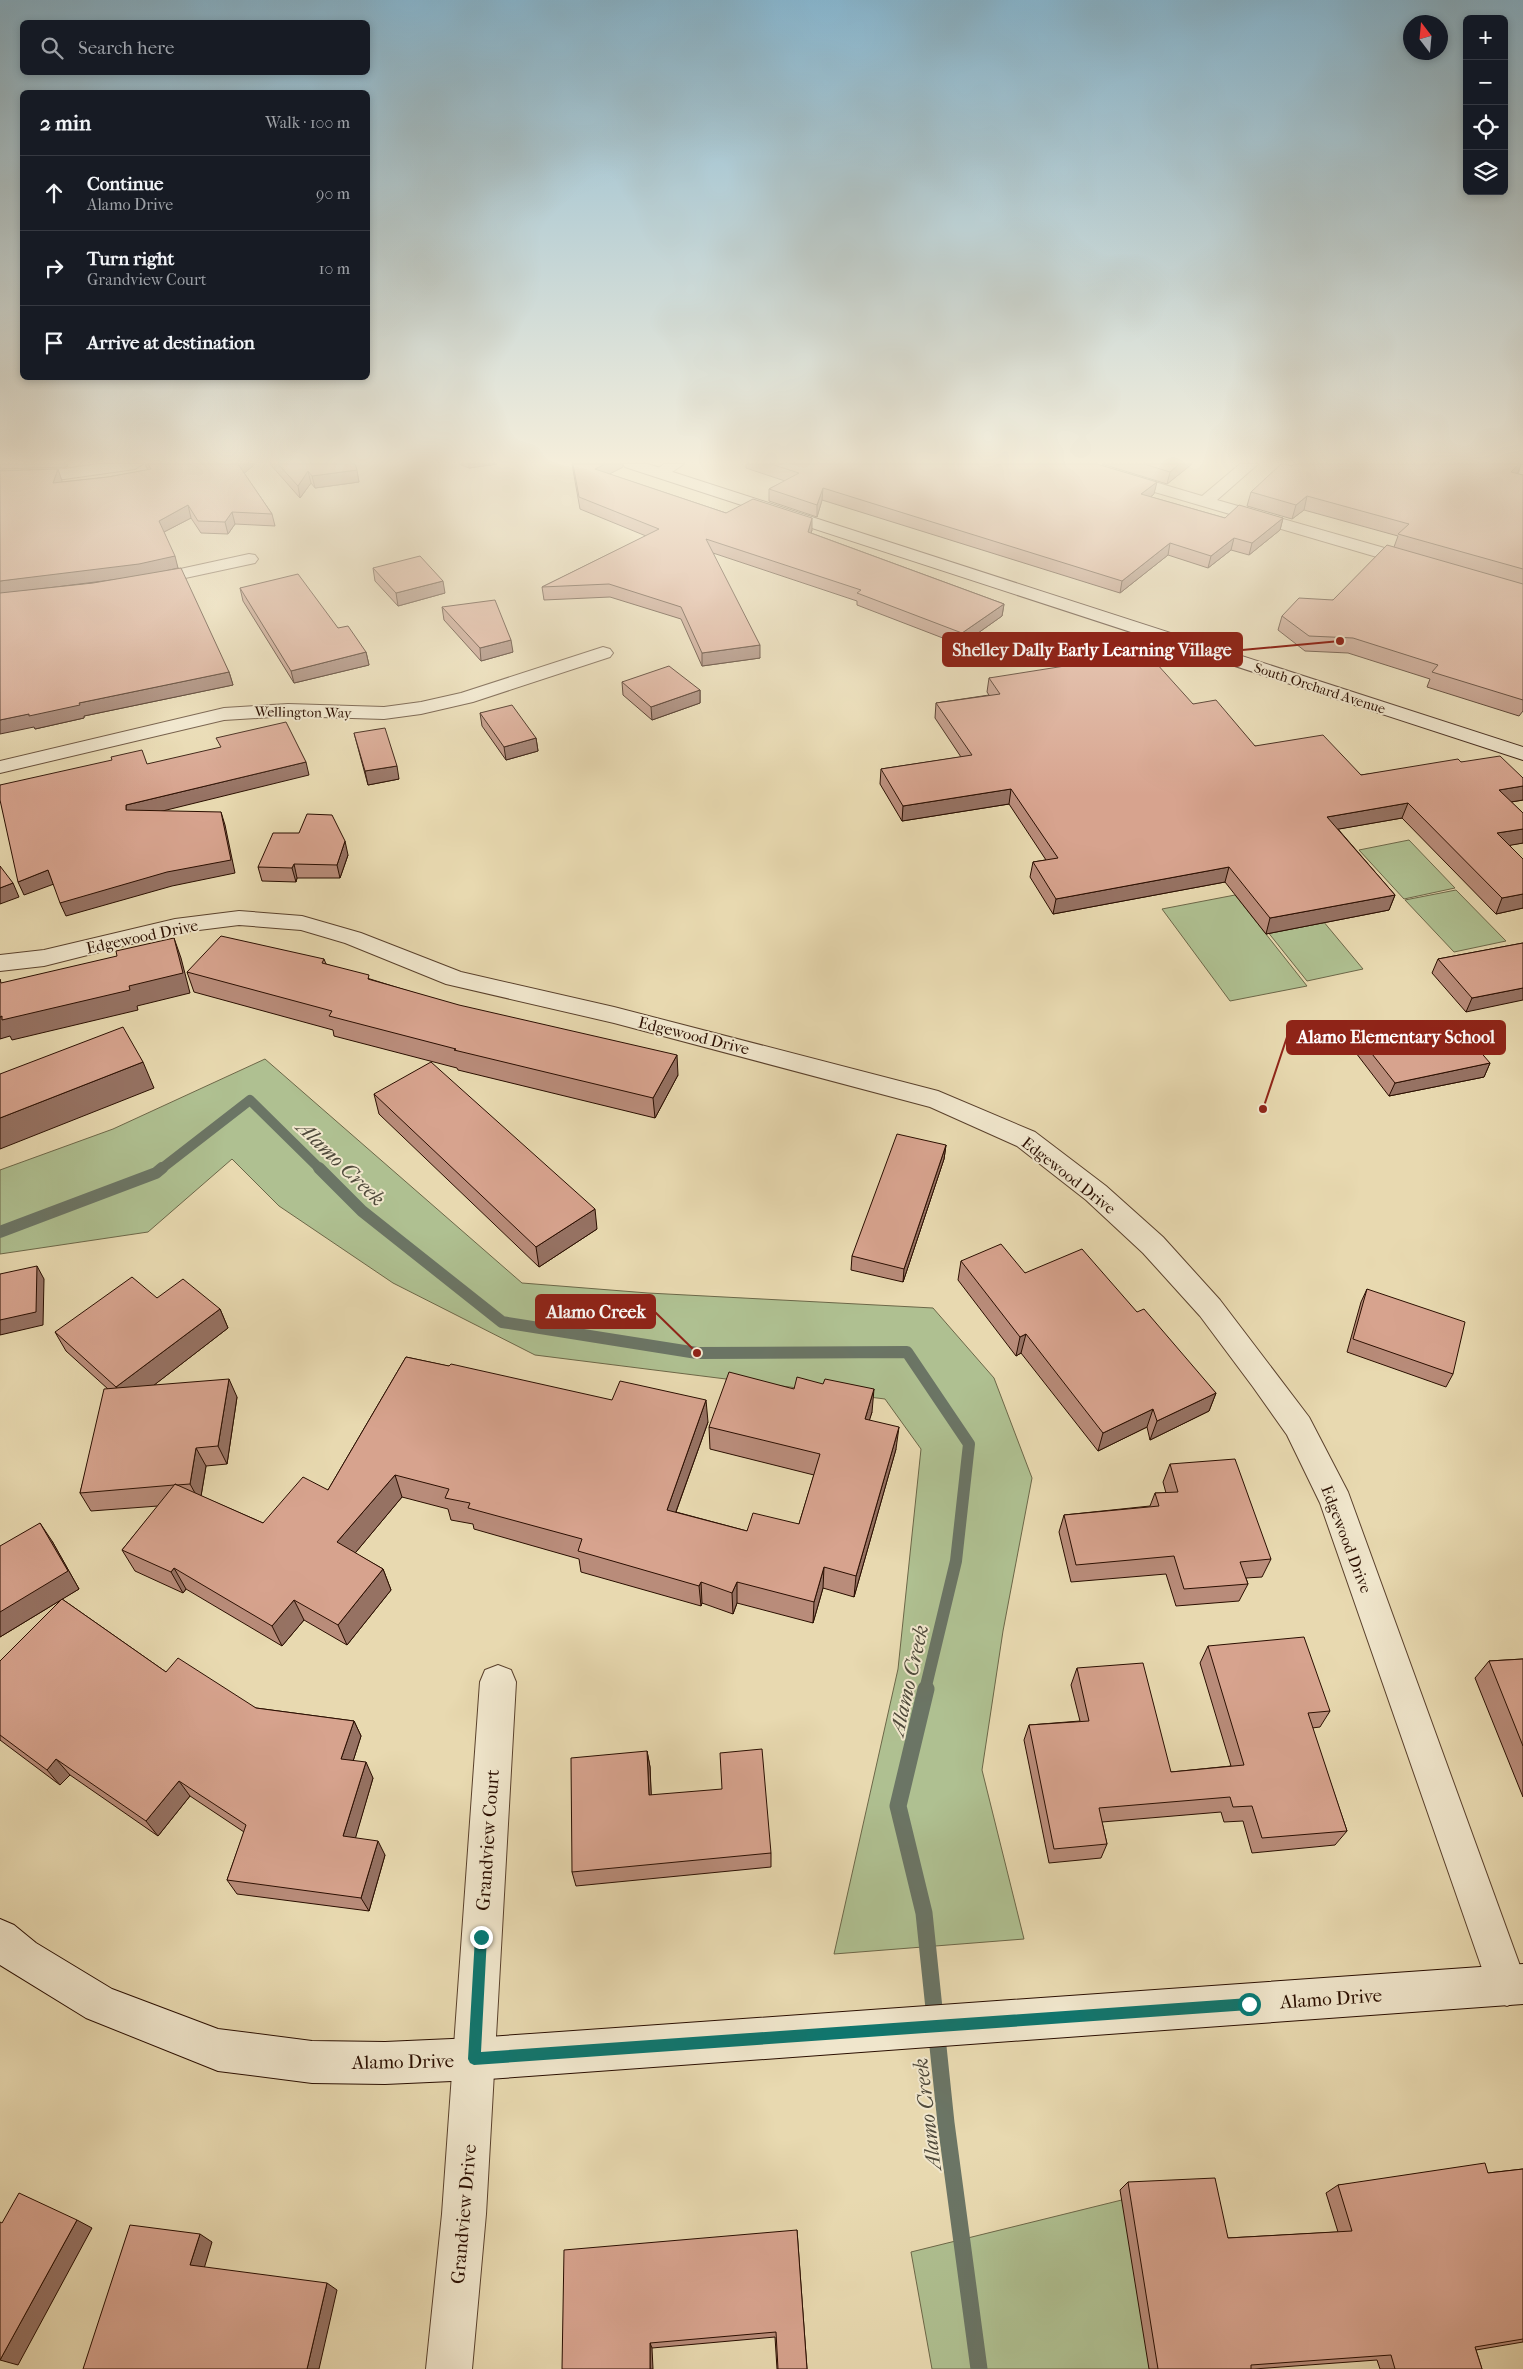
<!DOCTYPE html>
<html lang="en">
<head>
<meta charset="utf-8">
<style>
  :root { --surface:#171b24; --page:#242831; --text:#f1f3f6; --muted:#9ea1a6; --line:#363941 }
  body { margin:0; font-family:"IM FELL French Canon",serif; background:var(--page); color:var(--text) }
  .controls { position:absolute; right:15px; top:15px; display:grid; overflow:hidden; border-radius:8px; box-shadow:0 2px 8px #0003 }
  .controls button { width:45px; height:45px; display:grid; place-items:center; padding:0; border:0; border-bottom:1px solid var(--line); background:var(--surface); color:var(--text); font:25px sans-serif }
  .compass { position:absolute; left:1403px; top:15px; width:45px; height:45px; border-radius:50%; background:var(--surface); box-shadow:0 2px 8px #0003; rotate:344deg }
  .stop { position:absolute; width:15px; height:15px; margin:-11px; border:4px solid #0f766e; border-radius:50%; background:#fff }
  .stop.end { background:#0f766e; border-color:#fff; box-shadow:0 1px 5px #0008 }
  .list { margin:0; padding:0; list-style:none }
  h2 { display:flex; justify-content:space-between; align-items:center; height:65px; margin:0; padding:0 20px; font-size:21px }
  h2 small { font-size:16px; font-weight:400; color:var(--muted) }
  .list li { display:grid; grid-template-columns:32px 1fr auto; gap:15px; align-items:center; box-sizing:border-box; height:75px; padding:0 20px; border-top:1px solid var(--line) }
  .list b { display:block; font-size:19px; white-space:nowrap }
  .list p { margin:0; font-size:16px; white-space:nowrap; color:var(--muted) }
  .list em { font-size:16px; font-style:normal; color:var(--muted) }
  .icon { flex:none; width:28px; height:28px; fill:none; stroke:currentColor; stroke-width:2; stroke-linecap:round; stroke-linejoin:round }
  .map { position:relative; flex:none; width:1523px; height:2369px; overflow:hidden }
  .search { position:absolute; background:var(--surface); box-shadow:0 2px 8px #0003; left:20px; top:20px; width:350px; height:55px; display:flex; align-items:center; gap:12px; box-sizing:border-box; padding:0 18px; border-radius:8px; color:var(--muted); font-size:19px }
  .panel { position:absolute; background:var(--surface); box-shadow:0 2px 8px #0003; left:20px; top:90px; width:350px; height:290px; border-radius:8px }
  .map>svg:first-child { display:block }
  .green { fill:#afc091; stroke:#6c6748 }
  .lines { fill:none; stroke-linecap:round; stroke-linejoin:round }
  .stream-far2 { stroke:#6b7565; stroke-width:10 }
  .stream-far1 { stroke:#6b7565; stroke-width:12 }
  .stream { stroke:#6b7565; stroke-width:17 }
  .street-casing { stroke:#5a412c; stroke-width:2 }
  .secondary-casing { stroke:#2a0e00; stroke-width:2 }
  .street { fill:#f0e6cc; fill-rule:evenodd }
  .secondary { fill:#f0e6cc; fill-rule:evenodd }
  .wall { fill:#b98c7a; stroke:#2a0e00; fill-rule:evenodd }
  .shaded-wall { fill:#967263; stroke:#2a0e00 }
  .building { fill:#d7a38e; stroke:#2a0e00 }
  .route { fill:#0f766e }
  .labels { text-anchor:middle; stroke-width:4; stroke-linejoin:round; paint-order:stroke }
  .far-street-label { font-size:14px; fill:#2a0e00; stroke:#f0e6cc }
  .street-label { font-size:16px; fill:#2a0e00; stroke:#f0e6cc }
  .near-street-label { font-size:19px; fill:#2a0e00; stroke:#f0e6cc }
  .near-water-label { font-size:21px; font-style:italic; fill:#504a3b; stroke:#f0e6cc }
  .leader { fill:none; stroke:#8f2418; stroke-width:2 }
  .callout-dot { fill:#8f2418; stroke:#f0e6cc; stroke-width:2 }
  .callout { fill:#8f2418; stroke:#8f2418; stroke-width:2 }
  .callout-label { font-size:18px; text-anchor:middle; font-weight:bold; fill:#fff }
</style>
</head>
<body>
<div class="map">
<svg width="1523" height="2369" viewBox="0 0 1523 2369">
  <rect width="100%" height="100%" fill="#e8d9b0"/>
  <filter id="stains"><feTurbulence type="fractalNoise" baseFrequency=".004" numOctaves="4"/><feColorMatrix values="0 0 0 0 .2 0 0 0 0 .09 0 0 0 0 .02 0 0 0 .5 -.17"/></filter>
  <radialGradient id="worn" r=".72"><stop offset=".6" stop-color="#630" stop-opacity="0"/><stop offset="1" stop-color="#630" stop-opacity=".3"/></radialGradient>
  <path class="green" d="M1409,840L1455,888L1404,899L1359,850Z
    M1456,890L1506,941L1454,952L1405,900Z
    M1235,895L1307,986L1230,1001L1162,909Z
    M1318,915L1363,969L1307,981L1263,926Z
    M265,1059L522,1283L648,1293L933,1308L994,1378L1032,1478L1003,1631L982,1770L1024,1939L834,1954L898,1669L921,1449L885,1399L535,1355L393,1283L279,1206L232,1159L148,1232L0,1254V1170L113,1129Z
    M1142,2195L1165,2369H932L911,2252Z"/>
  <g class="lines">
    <path class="stream-far2" d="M161,1169L250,1100L320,1169"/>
    <path class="stream-far1" d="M319,1168L362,1211L502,1322L697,1353L907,1352L969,1444L956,1561L925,1690
      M0,1232L156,1173L162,1168"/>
    <path class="stream" d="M926,1689L898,1806L924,1913L946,2123L979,2369"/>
    <g class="street-casing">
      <path id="street" d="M98,464H143L135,469L64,479L0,481V471L64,469Z
        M664,464H684L666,476H654L652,473Z
        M1067,464H1094L1202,496L1240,464H1258L1217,500L1423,559L1426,563L1423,567H1411L1069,467Z
        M1492,464L1523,465V475L1494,467Z
        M249,554L255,555L258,559L255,563L148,586L142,585L139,581L142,577L148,576Z
        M603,647L610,649L613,653L610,657L473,702L421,714L384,719L288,716L224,720L0,773V761L224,708L288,704L384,707L421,702L461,693Z
        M239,911L302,916L361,933L461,972L614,1007L938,1091L1035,1132L1106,1186L1163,1237L1220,1300L1309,1417L1348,1492L1523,1974L1521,2000L1507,2006L1493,2000L1320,1503L1287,1435L1253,1387L1200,1316L1143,1253L1086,1200L1017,1146L930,1107L614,1023L446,984L345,943L301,930L239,925L175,933L44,966L0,971V955L44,950L175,919Z
        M498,1665L511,1670L516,1682L486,2214L472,2369H426L442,2214L480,1682L485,1670Z"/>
    </g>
    <g class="secondary-casing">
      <path id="secondary" d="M623,464H648L1523,747V760L625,467Z
        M0,1919L14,1925L36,1943L112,1989L218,2029L312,2041L385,2042L474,2038L1523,1964V2004L474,2080L385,2084L312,2083L218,2071L86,2018L0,1965Z"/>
    </g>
    <use href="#street" class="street"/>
    <use href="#secondary" class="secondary"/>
  </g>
  <path class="wall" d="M0,464H68L67,467L0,469Z
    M145,464H255L244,473L272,514L275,526L235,524L228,534L201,533L191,518L164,532L178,568L165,571L229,672L233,685L84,716V718L35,729L0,471L62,481V482L108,477L148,470ZM115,580L93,583L42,589Z
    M270,464H355L359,482L315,488L311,483L300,498Z
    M459,464H497L469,468Z
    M572,464H623V467L609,474L726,513L812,530L811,533L1004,604L1002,616L961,645L857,605V601L713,553L760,658L702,666L681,619L610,597L544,600L542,587L646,536L580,509Z
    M746,464H1097L1154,494L1151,497L1225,518H1283L1280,530L1249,555L1231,550L1208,568L1168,555L1120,593L822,500L817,517L769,501V489L785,481L746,468Z
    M1102,464H1192L1167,484Z
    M1521,464L1518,474L1523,475V711L1519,716L1427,687L1430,679L1348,653L1305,651L1278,630L1282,616L1333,600L1394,547L1398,536L1304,510L1292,519L1247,506L1251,492L1292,466Z
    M373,568L445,593L398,606L375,581Z
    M240,588L338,628L366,652L369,665L294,683L243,601Z
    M442,607L513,652L481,661L444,620Z
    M989,678L1193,704L1255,746L1361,775L1461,762L1523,778V800L1511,802L1523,813V843L1509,845L1523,859V908L1496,914L1402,818L1338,829L1395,895L1389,910L1266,934L1225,882L1053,914L1030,877L1033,862L1046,860L1009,804L902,821L880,784L881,769L961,757L935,718L936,703L989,695L987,692Z
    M622,682L700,690V703L652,720L623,695Z
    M480,713L536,738L538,751L506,760L482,726Z
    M354,733L399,779L368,785Z
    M348,855L340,878H297L296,882L262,881L258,867Z
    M1523,943L1466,1012L1432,973L1438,959Z
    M324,959L326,964L370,979L678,1075L655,1118L458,1070L457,1068L334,1036L333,1030L194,992L187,972Z
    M1361,1040L1490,1063L1484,1077L1389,1096L1356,1053Z
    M374,1094L597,1229L539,1267L379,1114Z
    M946,1145L944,1159L903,1282L851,1270L852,1256Z
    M961,1261L1025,1273L1137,1312L1216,1393L1209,1411L1150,1440L1147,1427L1098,1451L1021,1353L1016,1356L958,1280Z
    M1367,1289L1453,1374L1446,1387L1347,1352L1361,1302Z
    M157,1298L220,1309L228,1328L154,1385L237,1397L227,1464L206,1466L201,1496L263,1523L328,1490L406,1357L708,1422L676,1512L747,1531L799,1524L814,1475L710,1449L709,1427L872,1412L869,1420L896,1449L854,1597L823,1588L813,1623L737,1603L733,1614L702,1603L701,1606L581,1572L579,1559L474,1529L473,1524L451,1520L448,1509L402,1497L355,1553L383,1569L391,1590L347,1645L304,1620L282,1646L186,1589L183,1593L135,1571L122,1550L158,1506L91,1511L80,1493L108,1389L66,1351L55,1332Z
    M1170,1464L1271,1559L1262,1577L1246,1578L1248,1584L1239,1601L1176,1606L1166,1574L1071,1582L1059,1532L1064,1515L1150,1506L1155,1493H1166L1163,1482Z
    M52,1541L79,1589L62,1599L166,1672L256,1708L354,1721L361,1736L353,1761L373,1778L355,1838L385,1855L369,1911L237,1894L227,1880L244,1832L190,1796L158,1836L70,1775L60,1785L0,1740V1661L61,1600L0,1637Z
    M1208,1646L1330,1711L1320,1727L1312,1728L1347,1831L1335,1845L1252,1853L1243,1821L1224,1822L1221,1812L1102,1822L1107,1844L1101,1858L1049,1863L1024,1740L1029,1725L1080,1721L1071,1685L1077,1668L1171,1772L1231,1766L1200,1663Z
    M1523,1659V1797L1475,1678L1489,1661Z
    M647,1751L650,1767L651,1795L771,1853V1867L576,1886L572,1872Z
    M1523,2169V2342L1476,2350L1482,2369H1380L1377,2360L1254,2369H1149L1120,2190L1128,2182L1228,2238L1338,2232L1326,2193L1338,2185L1488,2173Z
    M797,2230L807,2369H777L775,2337L652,2348L562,2369Z"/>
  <path class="shaded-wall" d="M238,464H255L241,476Z
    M468,464H497L469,468Z
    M605,464H623V467L596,481L595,469Z
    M1179,464H1192L1167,484L1170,472Z
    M1519,464H1521L1517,475L1511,472Z
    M58,469L62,481L57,495L53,483Z
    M357,470L359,482L315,488L312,476Z
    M308,471L311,483L300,498L298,486Z
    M1157,482L1154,494L1139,506L1141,494Z
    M823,488L822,500L817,517V505Z
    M1307,496L1304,510L1292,519L1296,505Z
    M188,505L191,518L162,533L159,521Z
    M232,512L235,524L228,534L225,522Z
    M812,518V530L807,544L808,532Z
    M1283,518L1280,530L1249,555L1252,543Z
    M1234,538L1231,550L1208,568L1211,556Z
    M1170,543L1168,555L1120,593L1122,581Z
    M175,556L178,568L143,576L0,594V581Z
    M443,581L445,593L398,606L396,593Z
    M1004,604L1002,616L961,645L962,633Z
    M511,640L513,652L481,661L480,648Z
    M760,645V658L702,666V653Z
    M366,652L369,665L294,683L291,671Z
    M229,672L233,685L84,716V718L35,729L34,727L0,734V720L79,703Z
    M700,690V703L652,720L651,707Z
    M536,738L538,751L506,760L504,747Z
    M306,762L309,775L130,819L126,810V805Z
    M397,766L399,779L368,785L365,771Z
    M1523,786V800L1493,805L1499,790Z
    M1011,789L1009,804L902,821L903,806Z
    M1408,803L1402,818L1322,832L1327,817Z
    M221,812L225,825L235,873L172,886L66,916L60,903Z
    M1523,829V843L1490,849L1497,833Z
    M345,841L348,855L340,878L337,865Z
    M294,864L297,878L296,882L292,868Z
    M1229,867L1225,882L1053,914L1056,899Z
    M48,870L54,884L24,895L18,882Z
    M13,883L19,897L0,904V888Z
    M1523,894V908L1496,914L1502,898Z
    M1395,895L1389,910L1266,934L1270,918Z
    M174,938L181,958L190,993L137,1006L138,1010L12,1040L10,1036L0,1039V1017L129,986Z
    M1523,988V1000L1466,1012L1472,998Z
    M677,1055L678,1075L655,1118L653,1098Z
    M143,1062L154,1088L0,1149V1118Z
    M1490,1063L1484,1077L1389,1096L1395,1083Z
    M946,1145L944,1159L903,1282L904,1269Z
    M595,1209L597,1229L539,1267L536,1247Z
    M37,1266L44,1279L43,1325L0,1335V1320Z
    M220,1309L228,1328L127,1406L116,1387Z
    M1026,1334L1021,1353L1016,1356L1020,1337Z
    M229,1379L237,1397L227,1464L218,1446Z
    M874,1389L872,1412L863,1441L865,1419Z
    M1216,1393L1209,1411L1150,1440L1157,1421Z
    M706,1400L708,1422L669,1531L667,1510Z
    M1153,1409L1147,1427L1098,1451L1103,1433Z
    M899,1427L896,1449L854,1597L856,1576Z
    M196,1448L206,1466L200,1502L190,1484Z
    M395,1475L402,1497L346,1564L337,1542Z
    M40,1523L52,1541L79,1589L0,1637V1612Z
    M824,1567L823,1588L813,1623L814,1602Z
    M174,1568L186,1589L183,1593L171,1572Z
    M383,1569L391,1590L347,1645L338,1625Z
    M701,1582L702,1603L701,1606L699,1586Z
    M737,1582V1603L733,1614L732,1593Z
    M294,1600L304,1620L282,1646L272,1626Z
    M354,1721L361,1736L349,1774L341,1759Z
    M647,1751L650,1767L652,1810L649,1795Z
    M56,1759L70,1775L60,1785L47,1770Z
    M366,1762L373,1778L352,1850L343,1836Z
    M179,1781L190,1796L158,1836L146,1821Z
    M378,1841L385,1855L369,1911L361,1898Z
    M77,2220L92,2228L18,2365L0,2360Z
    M200,2234L212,2242L203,2272L190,2265Z
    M327,2283L337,2290L319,2369H307Z
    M650,2343L652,2348L653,2369H650Z"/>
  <path class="building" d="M148,464H238L272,514L232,512L225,522L198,521L188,505L159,521L175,556L139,564L0,581V471L58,469L53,483L108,477L151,469Z
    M278,464H355L357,470L312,476L308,471L298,486Z
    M573,464H605L595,469L726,513L753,499L812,518L808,532L1004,604L962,633L857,593L861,590L706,539L760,645L702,653L681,607L609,584L542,587L659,529L579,497Z
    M771,464H1097L1157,482L1141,494L1225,518L1239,505L1283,518L1252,543L1234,538L1211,556L1170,543L1122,581L823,488L817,505L769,489L799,473Z
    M1144,464H1179L1170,472Z
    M1281,464H1286L1292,466L1294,464H1519L1511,472L1523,475V569L1398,534L1409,524L1307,496L1296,505L1251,492Z
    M1387,545L1523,584V700L1432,672L1438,665L1353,638L1309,636L1282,616L1299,598L1333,600Z
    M420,556L443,581L396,593L373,568Z
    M181,568L229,672L79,703L80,705L29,716V714L0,720V593L93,583Z
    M298,574L338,628L348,626L366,652L291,671L240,588Z
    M495,600L511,640L480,648L442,607Z
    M1147,653L1193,704L1216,700L1255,746L1323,735L1361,775L1458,759L1461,762L1500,756L1523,778V786L1499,790L1523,813V829L1497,833L1523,859V894L1502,898L1408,803L1327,817L1395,895L1270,918L1229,867L1056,899L1033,862L1058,858L1011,789L903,806L881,769L972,755L936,703L1000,694L989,678Z
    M669,666L700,690L651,707L622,682Z
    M512,705L536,738L504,747L480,713Z
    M286,722L306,762L126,805V810L221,812L231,860L167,872L60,903L48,870L18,882L0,800V785L112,760L111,757L142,750L147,764L221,747L216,738Z
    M385,728L397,766L365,771L354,733Z
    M307,814L332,815L345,841L337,865L294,864L292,868L258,867L273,833H299Z
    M0,866L13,883L0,888Z
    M221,936L324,959L322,963L369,975L368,979L459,1005L677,1055L653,1098L454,1050L456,1049L329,1016L332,1011L187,972Z
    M174,938L183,973L129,986L130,990L2,1020V1016L0,1017V979L1,983L117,956L116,951Z
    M1523,943V988L1472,998L1438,959Z
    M1454,1021L1490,1063L1395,1083L1361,1040Z
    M123,1027L143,1062L0,1118V1074Z
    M431,1062L595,1209L536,1247L374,1094Z
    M897,1134L946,1145L904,1269L852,1256Z
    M1001,1244L1025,1273L1082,1249L1137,1312L1144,1309L1216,1393L1157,1421L1153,1409L1103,1433L1026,1334L1020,1337L961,1261Z
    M37,1266L36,1312L0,1320V1274Z
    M132,1277L157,1298L183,1279L220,1309L116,1387L55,1332Z
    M1367,1289L1465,1322L1453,1374L1353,1339Z
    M406,1357L449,1366L451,1364L612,1400L620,1381L706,1400L667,1510L747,1531L753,1513L799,1524L820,1454L709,1427L729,1372L794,1389L797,1377L823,1384L825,1379L874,1389L865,1419L899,1427L856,1576L824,1567L814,1602L737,1582L732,1593L701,1582L699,1586L578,1551L582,1539L468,1508L470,1503L445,1498L449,1489L395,1475L337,1542L383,1569L338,1625L294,1600L272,1626L174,1568L171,1572L122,1550L175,1484L263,1523L303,1477L328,1490Z
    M229,1379L218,1446L196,1448L190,1484L177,1485L175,1484L174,1485L80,1493L104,1389Z
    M1235,1459L1271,1559L1240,1562L1248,1584L1184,1589L1174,1556L1076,1565L1064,1515L1159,1506L1155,1493L1178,1492L1170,1464Z
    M40,1523L68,1571L0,1612V1546Z
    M62,1599L166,1672L178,1658L256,1708L354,1721L341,1759L366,1762L343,1836L378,1841L361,1898L227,1880L246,1825L179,1781L146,1821L56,1759L47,1770L0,1735V1661Z
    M1304,1637L1330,1711L1308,1713L1347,1831L1262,1838L1252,1806L1233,1807L1230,1797L1099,1808L1107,1844L1054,1849L1029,1725L1089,1721L1077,1668L1143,1663L1171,1772L1244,1765L1208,1646Z
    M1523,1659V1746L1489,1661Z
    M762,1749L771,1853L572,1872L571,1758L647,1751L649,1795L722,1789L720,1753Z
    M1485,2163L1488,2173L1523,2169V2339L1475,2347L1482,2369H1395L1391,2355L1251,2365V2369H1158L1128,2182L1215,2178L1228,2238L1352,2231L1338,2185Z
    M19,2193L77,2220L0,2360V2222L2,2223Z
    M130,2225L200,2234L190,2265L327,2283L307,2369H83Z
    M797,2230L807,2369H778L776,2332L650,2343V2369H562L564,2250Z"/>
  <linearGradient id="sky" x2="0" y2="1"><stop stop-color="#87b6cf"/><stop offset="0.58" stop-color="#f5eedb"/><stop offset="1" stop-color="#f5eedb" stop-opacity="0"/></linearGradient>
  <rect width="1523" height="796" fill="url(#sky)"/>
  <path class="route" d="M481,1931L487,1937L481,2052L1249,1998L1253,2000L1255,2004L1253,2008L1249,2010L474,2065L470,2063L468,2059L475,1937Z"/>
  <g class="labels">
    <g class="far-street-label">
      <text transform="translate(1320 688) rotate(18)" y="5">South Orchard Avenue</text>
      <text transform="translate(303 712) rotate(1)" y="5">Wellington Way</text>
    </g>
    <g class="street-label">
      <text transform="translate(142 936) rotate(-12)" y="6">Edgewood Drive</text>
      <text transform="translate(694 1035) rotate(14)" y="6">Edgewood Drive</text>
      <text transform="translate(1069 1175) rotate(38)" y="6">Edgewood Drive</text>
      <text transform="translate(1347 1539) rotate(69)" y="6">Edgewood Drive</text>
    </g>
    <g class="near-street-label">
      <text transform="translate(487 1840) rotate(-86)" y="7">Grandview Court</text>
      <text transform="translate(1331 1998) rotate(-4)" y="7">Alamo Drive</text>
      <text transform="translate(403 2061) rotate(-1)" y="7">Alamo Drive</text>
      <text transform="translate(463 2214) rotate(-85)" y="7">Grandview Drive</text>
    </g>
    <g class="near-water-label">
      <text transform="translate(341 1163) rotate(44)" y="7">Alamo Creek</text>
      <text transform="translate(909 1680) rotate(-77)" y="7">Alamo Creek</text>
      <text transform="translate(927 2114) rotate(-97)" y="7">Alamo Creek</text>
    </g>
  </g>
  <path class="leader" d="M1340 641L1242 650M1263 1109L1287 1037M697 1353L655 1312"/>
  <g class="callout-dot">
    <circle cx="1340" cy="641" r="5"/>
    <circle cx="1263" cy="1109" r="5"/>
    <circle cx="697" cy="1353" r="5"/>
  </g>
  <g class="callout">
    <rect x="943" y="633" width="299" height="33" rx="5"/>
    <rect x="1287" y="1021" width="218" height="33" rx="5"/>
    <rect x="536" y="1295" width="119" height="33" rx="5"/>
  </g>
  <g class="callout-label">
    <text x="1092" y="656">Shelley Dally Early Learning Village</text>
    <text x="1396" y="1043">Alamo Elementary School</text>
    <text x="596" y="1318">Alamo Creek</text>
  </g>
  <rect width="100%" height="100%" filter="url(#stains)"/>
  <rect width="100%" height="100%" fill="url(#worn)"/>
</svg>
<div class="controls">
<button>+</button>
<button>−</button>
<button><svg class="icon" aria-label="locate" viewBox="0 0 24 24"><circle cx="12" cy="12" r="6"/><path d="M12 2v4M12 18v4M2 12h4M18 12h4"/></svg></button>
<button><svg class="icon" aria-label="layers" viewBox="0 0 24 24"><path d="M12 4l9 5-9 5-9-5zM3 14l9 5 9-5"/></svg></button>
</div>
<svg class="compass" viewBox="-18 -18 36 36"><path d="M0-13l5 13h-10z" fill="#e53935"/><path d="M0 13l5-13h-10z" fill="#9ea1a6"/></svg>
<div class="stop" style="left:1249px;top:2004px"></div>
<div class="stop end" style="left:481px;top:1937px"></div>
<div class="search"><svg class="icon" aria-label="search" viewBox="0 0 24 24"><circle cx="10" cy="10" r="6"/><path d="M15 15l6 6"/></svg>Search here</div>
<section class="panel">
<h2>2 min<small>Walk · 100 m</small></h2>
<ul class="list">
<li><svg class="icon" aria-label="ahead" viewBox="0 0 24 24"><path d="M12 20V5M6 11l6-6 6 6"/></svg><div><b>Continue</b><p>Alamo Drive</p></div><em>90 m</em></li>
<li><svg class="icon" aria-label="right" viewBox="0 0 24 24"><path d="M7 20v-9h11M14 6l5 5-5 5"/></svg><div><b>Turn right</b><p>Grandview Court</p></div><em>10 m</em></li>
<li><svg class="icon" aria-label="arrive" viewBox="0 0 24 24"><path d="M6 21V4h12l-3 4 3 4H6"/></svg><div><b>Arrive at destination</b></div></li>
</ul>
</section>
</div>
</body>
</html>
